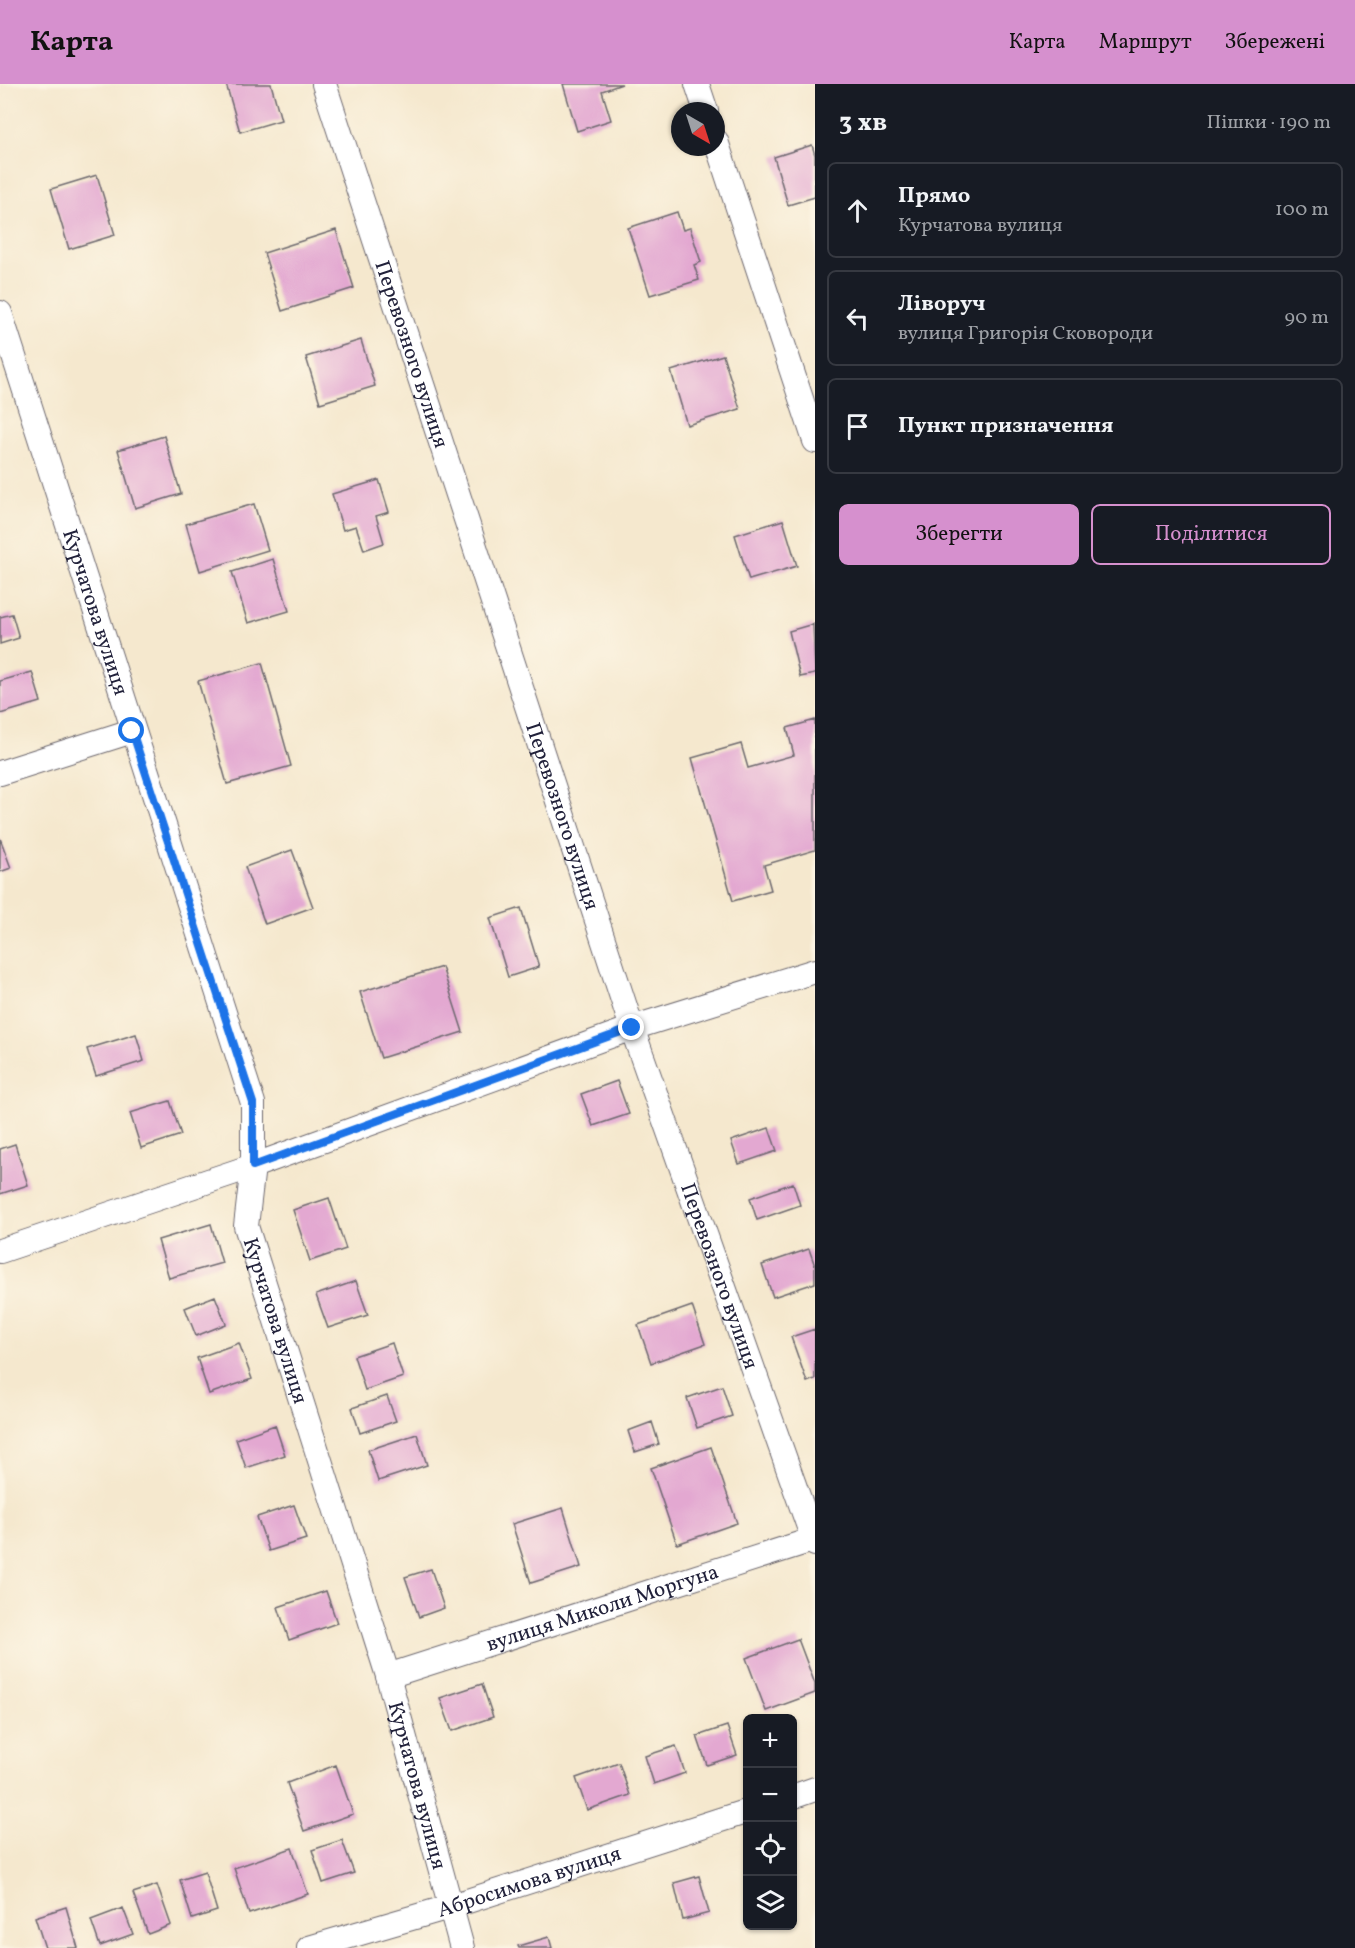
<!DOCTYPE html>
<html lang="uk">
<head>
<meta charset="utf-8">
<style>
  :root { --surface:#171b24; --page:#20242c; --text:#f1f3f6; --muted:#9ea1a6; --line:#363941; --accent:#d690ce }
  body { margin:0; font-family:Vollkorn,serif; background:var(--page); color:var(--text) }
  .controls { position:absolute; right:18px; bottom:18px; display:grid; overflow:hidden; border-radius:9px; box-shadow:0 2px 4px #0004 }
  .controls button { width:54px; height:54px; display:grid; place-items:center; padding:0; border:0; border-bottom:2px solid var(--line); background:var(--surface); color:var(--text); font:30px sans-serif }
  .compass { position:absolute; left:671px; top:18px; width:54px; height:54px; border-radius:50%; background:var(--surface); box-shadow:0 2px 4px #0004; rotate:141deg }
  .stop { position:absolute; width:18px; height:18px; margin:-14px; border:4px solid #1a73e8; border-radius:50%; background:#fff }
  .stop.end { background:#1a73e8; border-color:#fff; box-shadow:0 2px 6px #0008 }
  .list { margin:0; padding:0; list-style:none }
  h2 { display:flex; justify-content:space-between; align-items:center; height:78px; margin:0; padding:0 24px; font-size:26px }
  h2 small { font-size:20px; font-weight:400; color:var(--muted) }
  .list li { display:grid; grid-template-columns:39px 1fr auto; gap:18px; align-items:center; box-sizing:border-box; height:96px; margin:0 12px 12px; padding:0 12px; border:2px solid var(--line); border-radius:9px }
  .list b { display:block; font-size:22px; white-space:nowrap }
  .list p { margin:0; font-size:20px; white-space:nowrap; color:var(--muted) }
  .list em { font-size:20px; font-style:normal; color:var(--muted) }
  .actions { display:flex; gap:12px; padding:18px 24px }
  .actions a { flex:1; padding:14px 0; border:2px solid var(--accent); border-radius:9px; text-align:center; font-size:21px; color:var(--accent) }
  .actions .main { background:var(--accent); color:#111 }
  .icon { flex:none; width:33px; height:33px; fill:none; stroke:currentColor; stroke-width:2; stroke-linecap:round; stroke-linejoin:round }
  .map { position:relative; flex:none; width:815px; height:1864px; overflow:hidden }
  header { display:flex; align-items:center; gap:36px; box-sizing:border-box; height:84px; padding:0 30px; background:var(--accent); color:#111 }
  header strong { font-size:28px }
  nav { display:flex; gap:33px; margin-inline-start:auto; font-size:21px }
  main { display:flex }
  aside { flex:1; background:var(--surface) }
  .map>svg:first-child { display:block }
  .building { fill:#e3a8d1 }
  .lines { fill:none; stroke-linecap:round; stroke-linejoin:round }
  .minor-casing { stroke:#6c676e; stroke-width:26 }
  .minor { stroke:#fff; stroke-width:24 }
  .route { stroke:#1a73e8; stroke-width:8 }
  .labels { text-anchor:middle; stroke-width:5; stroke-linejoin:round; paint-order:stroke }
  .street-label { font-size:21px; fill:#22223b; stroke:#fcf5e5 }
</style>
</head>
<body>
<header>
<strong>Карта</strong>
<nav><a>Карта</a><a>Маршрут</a><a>Збережені</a></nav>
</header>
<main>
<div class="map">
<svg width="815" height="1864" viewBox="0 0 815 1864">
  <rect width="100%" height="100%" fill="#fcf5e5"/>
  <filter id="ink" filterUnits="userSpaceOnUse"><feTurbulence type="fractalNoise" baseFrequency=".0167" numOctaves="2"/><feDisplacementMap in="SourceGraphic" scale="12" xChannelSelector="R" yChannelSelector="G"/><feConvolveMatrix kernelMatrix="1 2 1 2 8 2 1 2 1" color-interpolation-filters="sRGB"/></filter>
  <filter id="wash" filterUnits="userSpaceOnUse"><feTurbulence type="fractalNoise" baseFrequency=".008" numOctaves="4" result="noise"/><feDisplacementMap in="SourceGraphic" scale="24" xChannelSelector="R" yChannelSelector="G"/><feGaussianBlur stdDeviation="1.35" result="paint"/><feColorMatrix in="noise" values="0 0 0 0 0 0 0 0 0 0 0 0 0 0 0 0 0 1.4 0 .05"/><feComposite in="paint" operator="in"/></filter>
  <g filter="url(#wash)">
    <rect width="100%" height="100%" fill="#f5e8ce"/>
    <g id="blocks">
      <path class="building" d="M226,0H271L281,36L240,48Z
        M563,0H622L602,7L611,36L577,47Z
        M812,61L815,71V113L788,121L774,73Z
        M97,91L115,151L69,165L51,105Z
        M677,128L683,146L690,144L701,178L694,181L699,196L650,211L628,144Z
        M336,146L354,204L282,227L264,169Z
        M361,256L375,302L320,319L306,273Z
        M723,271L740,325L687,341L671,287Z
        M164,352L181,410L135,424L118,366Z
        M379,396L389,428L376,432L384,459L364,466L356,442L343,446L332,410Z
        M254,420L268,466L200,487L186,440Z
        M783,436L797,482L749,496L735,451Z
        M273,475L289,527L248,539L232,488Z
        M12,530L19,554L0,560V533Z
        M813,540L815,590L800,593L789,547Z
        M262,579L291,682L227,700L198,597Z
        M32,588L41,618L0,630V597Z
        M815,636V766L764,781L771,806L733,817L692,674L741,660L748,684L794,671L787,644Z
        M0,754L11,784L0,788Z
        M292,766L313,823L265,840L245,783Z
        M521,824L539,883L508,893L490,834Z
        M442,883L463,948L381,974L360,908Z
        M136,950L144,977L96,992L87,965Z
        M617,997L629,1030L593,1042L581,1010Z
        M170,1017L181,1051L141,1064L130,1029Z
        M769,1044L777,1067L739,1080L731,1057Z
        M15,1060L28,1101L0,1110V1065Z
        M793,1099L800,1121L757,1136L750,1114Z
        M329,1114L346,1165L310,1177L293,1126Z
        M211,1140L222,1179L169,1194L158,1156Z
        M809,1165L815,1182V1199L773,1213L762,1181Z
        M356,1197L368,1231L328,1244L316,1211Z
        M215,1212L226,1240L196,1252L185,1224Z
        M692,1222L705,1260L651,1279L638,1241Z
        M815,1245V1295L807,1298L791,1253Z
        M239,1259L252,1295L209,1310L197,1274Z
        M392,1259L403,1293L365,1306L354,1272Z
        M722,1302L732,1332L697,1344L687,1314Z
        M387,1312L396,1337L360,1349L352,1324Z
        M652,1338L659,1360L635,1368L628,1347Z
        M275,1341L285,1371L246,1384L236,1355Z
        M417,1350L427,1381L378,1397L368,1366Z
        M711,1363L737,1439L677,1460L651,1384Z
        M294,1421L306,1455L269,1467L257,1433Z
        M563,1424L581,1483L531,1499L512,1440Z
        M431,1485L444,1524L419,1533L405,1493Z
        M326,1507L337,1539L289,1556L278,1523Z
        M798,1555L815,1600V1609L766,1627L746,1574Z
        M482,1600L493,1633L452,1647L440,1614Z
        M727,1642L737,1671L707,1681L697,1652Z
        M676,1662L685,1689L654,1700L645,1672Z
        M619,1679L630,1711L587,1726L576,1694Z
        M336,1681L353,1730L304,1747L287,1699Z
        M342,1756L354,1789L323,1799L312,1766Z
        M292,1764L308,1810L249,1830L234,1784Z
        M205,1788L217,1827L192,1835L180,1796Z
        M699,1792L709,1829L683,1836L674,1799Z
        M157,1801L171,1841L148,1850L133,1809Z
        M66,1823L78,1864H45L35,1833Z
        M123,1824L133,1850L100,1862L91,1836Z
        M549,1853L552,1864H519L518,1862Z"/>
    </g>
  </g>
  <g filter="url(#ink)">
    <use href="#blocks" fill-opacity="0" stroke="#6c676e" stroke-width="1.5"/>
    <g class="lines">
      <g class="minor-casing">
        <g id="minor">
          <path id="s1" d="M324,0L632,944L815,1460"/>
          <path d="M697,0L706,27"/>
          <path d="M716,57L815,357"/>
          <path id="s2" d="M0,229L253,1019V1082L246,1142L388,1592L462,1864"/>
          <path d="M0,689L132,647"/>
          <path d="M0,1167L253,1082L632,944L815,887"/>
          <path id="s3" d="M388,1592L815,1455"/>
          <path d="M792,1713L815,1705"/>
          <path id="s4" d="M309,1864L449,1823L748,1727"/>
        </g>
      </g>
      <use href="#minor" class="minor"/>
    </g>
  </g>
  <g class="lines" filter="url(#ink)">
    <path class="route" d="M132,647L253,1019V1082L632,944"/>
  </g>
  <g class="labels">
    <g class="street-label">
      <text dy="7" stroke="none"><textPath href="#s1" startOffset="284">Перевозного вулиця</textPath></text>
      <text dy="7" stroke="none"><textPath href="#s2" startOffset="314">Курчатова вулиця</textPath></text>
      <text dy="7" stroke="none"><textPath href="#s1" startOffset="770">Перевозного вулиця</textPath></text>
      <text dy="7" stroke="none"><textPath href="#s1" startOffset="1256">Перевозного вулиця</textPath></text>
      <text dy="7" stroke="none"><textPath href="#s2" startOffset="1052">Курчатова вулиця</textPath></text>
      <text dy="7" stroke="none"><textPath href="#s3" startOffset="225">вулиця Миколи Моргуна</textPath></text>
      <text dy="7" stroke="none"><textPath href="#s2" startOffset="1538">Курчатова вулиця</textPath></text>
      <text dy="7" stroke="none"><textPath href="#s4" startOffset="230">Абросимова вулиця</textPath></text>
    </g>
  </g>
</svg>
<div class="controls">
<button>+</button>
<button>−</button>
<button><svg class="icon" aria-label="locate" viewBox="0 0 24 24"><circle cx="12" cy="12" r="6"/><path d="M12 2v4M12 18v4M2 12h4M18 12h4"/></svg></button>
<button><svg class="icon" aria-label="layers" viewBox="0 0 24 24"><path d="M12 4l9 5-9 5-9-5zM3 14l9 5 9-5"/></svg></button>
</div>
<svg class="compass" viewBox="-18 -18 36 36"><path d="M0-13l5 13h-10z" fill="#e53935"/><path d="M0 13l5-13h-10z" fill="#9ea1a6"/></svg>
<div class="stop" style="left:132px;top:647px"></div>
<div class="stop end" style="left:632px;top:944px"></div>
</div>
<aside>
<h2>3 хв<small>Пішки · 190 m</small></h2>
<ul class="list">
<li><svg class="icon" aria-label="ahead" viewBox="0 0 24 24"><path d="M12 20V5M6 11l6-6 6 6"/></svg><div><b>Прямо</b><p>Курчатова вулиця</p></div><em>100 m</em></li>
<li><svg class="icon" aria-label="left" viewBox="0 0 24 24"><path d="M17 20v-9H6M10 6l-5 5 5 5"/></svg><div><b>Ліворуч</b><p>вулиця Григорія Сковороди</p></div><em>90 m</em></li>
<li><svg class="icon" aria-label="arrive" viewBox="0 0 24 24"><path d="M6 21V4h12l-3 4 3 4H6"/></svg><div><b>Пункт призначення</b></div></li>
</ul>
<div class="actions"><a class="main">Зберегти</a><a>Поділитися</a></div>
</aside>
</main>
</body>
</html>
